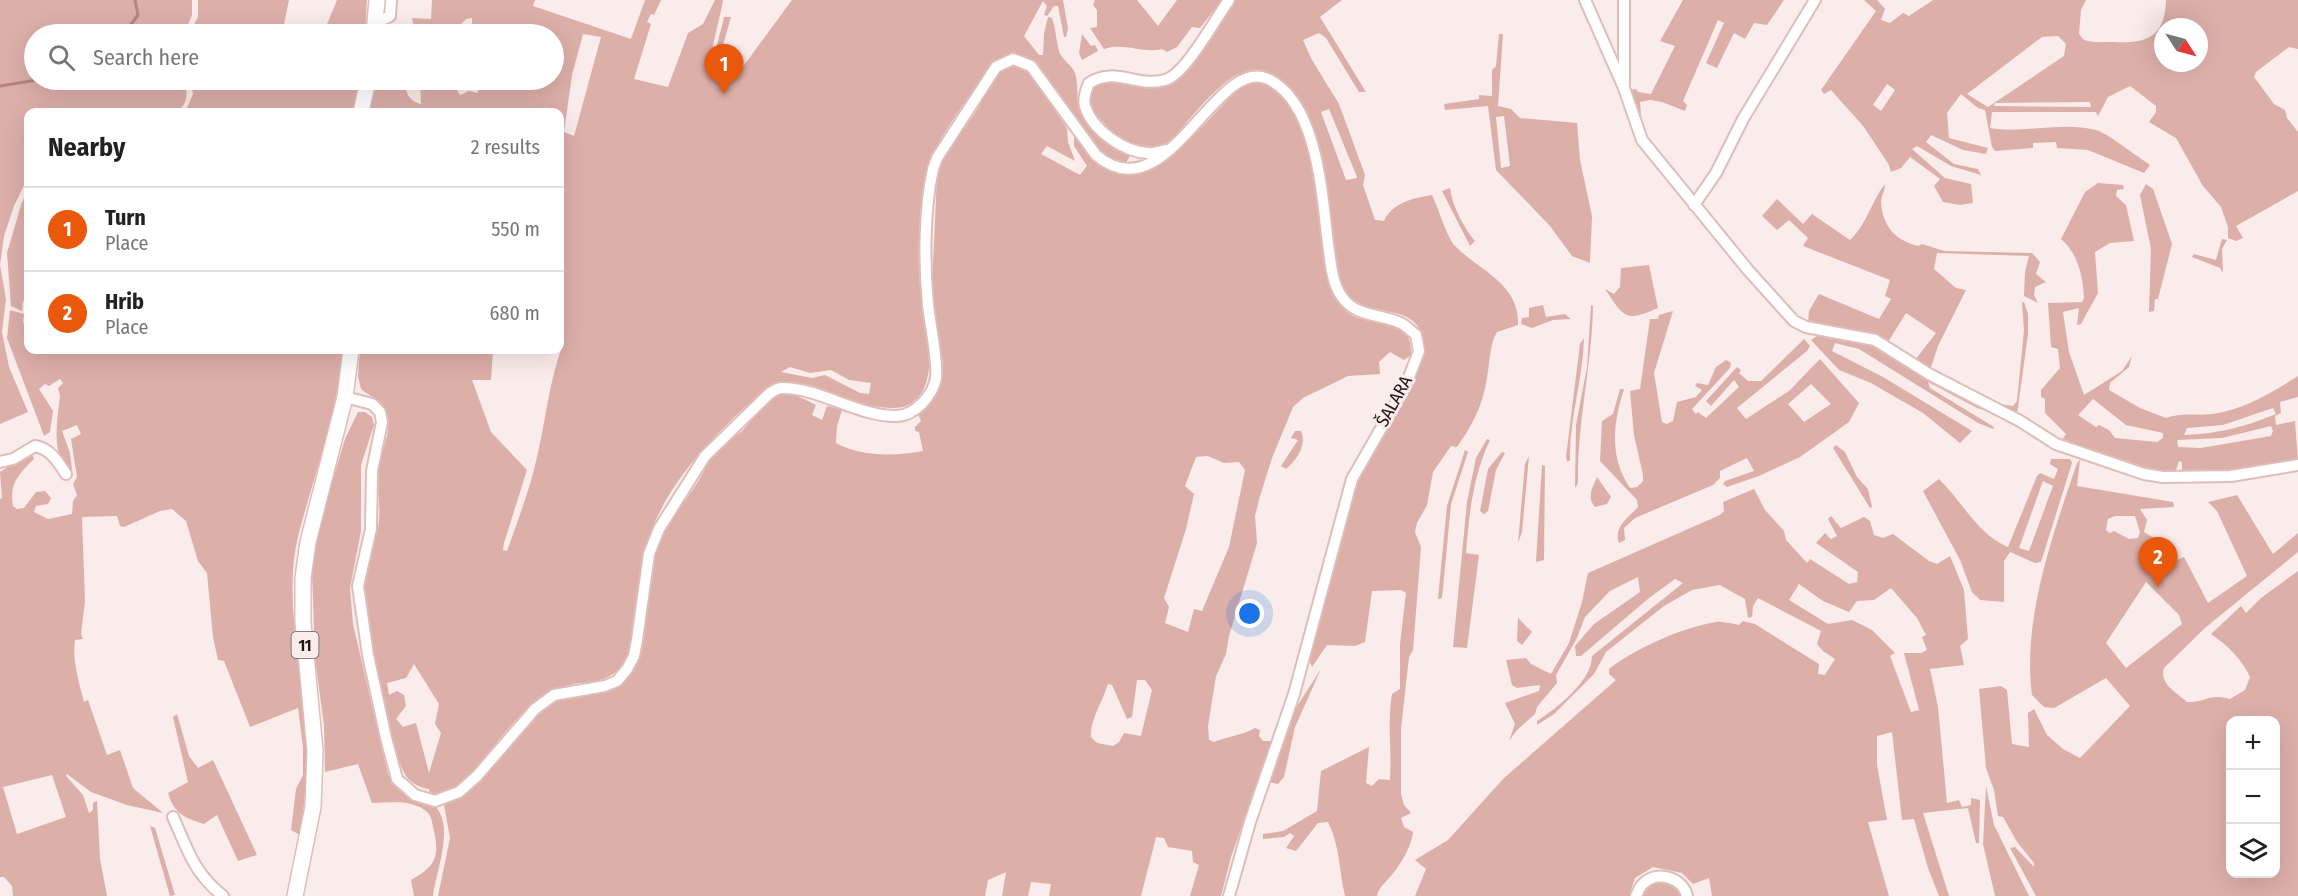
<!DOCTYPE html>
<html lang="en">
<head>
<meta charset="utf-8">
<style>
  :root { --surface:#fff; --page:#f6f6f6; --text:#222; --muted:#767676; --line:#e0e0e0; --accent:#ea580c }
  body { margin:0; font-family:"Fira Sans Condensed",sans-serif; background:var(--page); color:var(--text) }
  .controls { position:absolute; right:18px; bottom:18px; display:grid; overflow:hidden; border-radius:12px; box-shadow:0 6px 24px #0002 }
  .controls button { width:54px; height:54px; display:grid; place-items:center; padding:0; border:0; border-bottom:2px solid var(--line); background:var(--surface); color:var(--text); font:30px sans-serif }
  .compass { position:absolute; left:2154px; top:18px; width:54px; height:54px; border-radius:50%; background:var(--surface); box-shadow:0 6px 24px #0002; rotate:126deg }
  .you { position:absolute; left:1250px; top:614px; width:21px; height:21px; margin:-15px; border:4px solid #fff; border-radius:50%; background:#1a73e8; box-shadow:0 0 0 9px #1a73e833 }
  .badge { display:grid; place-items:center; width:39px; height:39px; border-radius:50%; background:var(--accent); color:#fff; font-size:20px; font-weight:700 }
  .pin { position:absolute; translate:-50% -50px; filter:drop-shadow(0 2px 3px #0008) }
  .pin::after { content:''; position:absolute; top:32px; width:21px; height:18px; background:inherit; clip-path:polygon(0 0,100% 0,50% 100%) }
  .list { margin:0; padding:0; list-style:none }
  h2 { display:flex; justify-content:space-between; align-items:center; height:78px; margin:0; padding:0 24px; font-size:26px }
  h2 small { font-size:20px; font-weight:400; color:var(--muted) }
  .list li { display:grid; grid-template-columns:39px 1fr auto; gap:18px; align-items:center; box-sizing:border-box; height:84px; padding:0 24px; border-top:2px solid var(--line) }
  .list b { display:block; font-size:22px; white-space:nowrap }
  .list p { margin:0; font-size:20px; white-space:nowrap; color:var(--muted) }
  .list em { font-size:20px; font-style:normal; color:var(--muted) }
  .icon { flex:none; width:33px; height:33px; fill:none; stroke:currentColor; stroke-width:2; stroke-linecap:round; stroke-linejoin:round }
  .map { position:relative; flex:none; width:2298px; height:896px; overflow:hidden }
  .search { position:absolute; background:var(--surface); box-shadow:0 6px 24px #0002; left:24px; top:24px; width:540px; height:66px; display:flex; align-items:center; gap:15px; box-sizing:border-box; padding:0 21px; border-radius:33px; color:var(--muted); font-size:22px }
  .panel { position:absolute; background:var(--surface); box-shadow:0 6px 24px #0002; left:24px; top:108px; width:540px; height:246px; border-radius:12px }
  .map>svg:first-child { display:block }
  .green { fill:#ddafa9; fill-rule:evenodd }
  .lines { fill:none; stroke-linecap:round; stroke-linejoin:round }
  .stream { stroke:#b6847d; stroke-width:3 }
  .street-casing { stroke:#dfbeb9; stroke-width:14 }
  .primary-casing { stroke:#dfbeb9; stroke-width:18 }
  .street { stroke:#fff; stroke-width:10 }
  .primary { stroke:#fff; stroke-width:15 }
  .labels { text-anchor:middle; stroke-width:6; stroke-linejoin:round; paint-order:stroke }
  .shield { fill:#faecea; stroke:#635755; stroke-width:1.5 }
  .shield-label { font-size:16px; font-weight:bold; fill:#221715 }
  .street-label { font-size:18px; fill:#221715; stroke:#faecea }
</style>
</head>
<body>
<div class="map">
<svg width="2298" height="896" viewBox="0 0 2298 896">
  <rect width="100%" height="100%" fill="#faecea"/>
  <path class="green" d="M0,0H192V15L184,34H34V80H185C187,92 189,105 176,112H28V177L14,206L4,236L0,265L6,299L2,332L9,367L28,412L0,424Z
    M198,0H289L282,34H189L198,17Z
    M337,0H367L365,34H323Z
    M432,0H535L533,6L631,39L645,0H661L654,15L651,14L647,22L651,24L634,79L668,87L688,33L703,24L715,0H723C719,25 709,50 711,76L721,84L724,81C707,62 720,39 724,17H731L719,59L742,68L792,0H1063L1068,28L1066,37H1064L1058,6H1054L1047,16L1044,15L1047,6L1043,1L1024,36L1039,55H1043L1044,33L1048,17L1052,18C1056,29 1056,40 1059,51C1061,59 1072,65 1075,73C1078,82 1077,95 1078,104C1082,129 1110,145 1130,156L1126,163C1115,160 1105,157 1096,149C1069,123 1040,31 994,62C978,84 931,147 926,171C920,198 918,247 919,275C921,312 948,388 906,406C886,415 802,390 777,384L767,388C718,430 661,486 645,551C636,585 635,621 628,656C608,692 584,675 553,691C515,710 487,760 456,789L446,794L430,796L429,789C420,788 411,783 406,776C392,758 362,603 365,579C367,559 377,541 379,521C381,503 375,484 379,466C382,448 392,432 387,413C384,400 370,397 361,389L358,376L360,350H493L491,380H472L491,432L527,470L504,543L503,550L507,551C518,520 530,489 537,457C546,419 549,381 563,344L560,339V112H369L377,80H404C407,93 407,100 421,104L420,80H460L457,90L460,95L469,91L477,93L486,80H554V34H484L485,26H472V18L466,19L460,25L459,34H415L412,18L431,19ZM583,34L601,37L574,136L564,132L572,75ZM790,367L810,373L831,370L849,380L871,383L869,394L860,393L825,375L812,378L781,372ZM414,664L439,704L435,724L441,733L429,773L416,723L403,727L396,719L406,706L404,695L397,691L389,695L387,683L406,678Z
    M1095,0H1137L1158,26L1177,0H1222L1200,28L1192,27L1177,47L1167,52L1162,49C1143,54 1124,42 1104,49L1090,28L1097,27V10L1093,5Z
    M1234,0H1342L1320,17L1366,92H1359L1326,38L1319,33L1303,40L1312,60L1339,104L1365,175L1363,185L1375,220L1384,221C1393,202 1414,198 1432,195C1438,207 1447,238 1455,246C1480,271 1520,284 1518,325L1497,332C1489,346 1490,362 1487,378C1483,405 1472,426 1457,447L1451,446L1433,472L1427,505L1417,523L1415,532L1421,547L1413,650L1409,657L1401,729V794L1404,805L1411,813L1401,818L1404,827L1413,832C1412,845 1401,865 1390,877C1385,883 1379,887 1377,896H1345C1339,870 1340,846 1328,822L1318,823L1296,851L1286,848L1294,836L1290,833L1284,837L1263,839V834L1283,831L1317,811L1321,771L1369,747L1366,783L1372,786L1379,779L1390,780C1392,749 1387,724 1392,694L1400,689V644L1406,593L1401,590L1372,591L1365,642L1355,646L1327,645L1312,667L1309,660C1317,617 1330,575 1342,533C1352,500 1360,470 1377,440C1393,413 1437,362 1420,330C1407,303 1364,319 1343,290C1329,242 1328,81 1262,72C1255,71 1243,72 1235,76C1215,87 1189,119 1174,138C1147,160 1121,143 1102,121C1096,115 1091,110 1090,101C1089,95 1092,89 1095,83L1116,80L1148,88L1176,82ZM1329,109L1357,177V178L1346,180L1321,112Z
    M1683,0H1784L1767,25L1754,23L1745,39L1734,33L1717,68L1706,63L1724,23L1718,20L1683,101L1687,105L1685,111L1662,102L1650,100L1640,102L1641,116H1638L1630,90L1636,89L1638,92L1651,94L1675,46L1660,41Z
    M1864,0H1877L1885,9L1881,20L1890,23L1903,13L1909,16L1933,0H2086L2081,10L2079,34L2084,40C2093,43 2103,42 2113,42C2147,44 2165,37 2166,0H2298V49L2289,47L2256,72L2254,77L2274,104L2285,110L2287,118L2298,132V191L2236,226L2243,238L2236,241L2228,238V227L2221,207L2203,186L2176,138L2149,122L2156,112V106L2130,86L2108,97L2098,116L2096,112H1992L1990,128C2025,134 2061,121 2096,130C2107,133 2138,157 2150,165L2144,173L2088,150L2057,148L2056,142L2033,143V148L1995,151L1992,147L1985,110L1978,108L1961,94L1947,113L1949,138L1988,148L1986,154L1963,150L1931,135L1926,142L1954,164L1978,169L1981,175L1951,166L1917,146L1912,149L1945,178L1971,184L1973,203L1960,205L1943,202L1934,186L1940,179L1910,157L1901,168L1891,172L1889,165L1864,127L1831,90L1824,94L1821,90L1876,11ZM2163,27H2199V63H2163ZM2058,36L2066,44L2064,56L1988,107L1967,94L2042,37ZM1887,84L1895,90L1881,111L1873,105ZM2090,102L2091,107L1994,106L1995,103Z
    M1082,34L1091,46L1095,45L1098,51L1082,60L1079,53Z
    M1499,34H1503L1498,106L1511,109L1520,118L1577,123L1580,160L1592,216L1590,263L1572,256L1550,226L1496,170L1488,106L1445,110L1444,104L1479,99V95L1492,96V70L1496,66ZM1504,116L1510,166L1501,168L1496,117Z
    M1010,64L1026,68L1067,128L1068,142L1075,161L1047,146L1041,154L1080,175L1087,166L1074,146V136C1084,148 1093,163 1106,169C1157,194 1209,114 1243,85C1312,61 1323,235 1329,278C1333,290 1336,302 1346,311C1368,331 1414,311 1411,355L1404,360L1390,352L1379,362L1380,374L1348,376L1303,398L1293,407L1272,458L1260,496L1255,516L1257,543L1229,636L1226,654L1216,676L1208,726L1209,740L1214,742C1228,736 1241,736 1255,728L1260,730L1259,736L1263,741H1272L1231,857L1221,896H1190L1199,865L1193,862L1192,851L1168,847L1164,838L1156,837L1141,896H1049L1051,884L1031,882L1028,896H1002L1006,872L988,880L985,896H438L450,838L444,805L466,791L540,710C548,705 555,699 564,696C589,690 612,697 630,674C651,649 644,591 652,559C660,526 687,503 703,473C706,468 707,461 710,457C718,446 728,442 738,434C752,424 763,398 781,394C793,392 806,400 816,405L812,415L822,420L827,406L842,410L837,426L836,443C861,457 895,456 923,451L919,432L915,431V427L921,421L918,414L938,389L943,365L932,287L937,176C945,148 968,127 982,101L981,97L997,71ZM1208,456L1224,463L1239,462L1245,470L1229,547L1202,611L1194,609L1188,632L1165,623L1169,607L1164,598L1186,529L1194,494L1185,486L1196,457ZM1137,680H1145L1152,690L1141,736L1124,733L1119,742L1113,746L1097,743L1091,737C1089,723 1103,700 1108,684L1112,685L1127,719L1132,717Z
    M190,80H360L354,112H185L193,94Z
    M2098,183L2123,185L2124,189L2117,190L2116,196L2126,205L2134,241L2110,243L2095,252L2098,293L2081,324L2077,325L2079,308L2063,312L2069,352L2084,395L2122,371L2132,356L2129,367L2110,383L2109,390L2140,408L2166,418C2182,412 2195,416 2212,414C2244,410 2271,393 2298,376V397L2280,402L2281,413L2275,416L2276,425L2295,421L2298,460L2231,472L2182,473V462L2179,461L2176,470L2167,473L2146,471L2060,443L2066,434L2045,413V399L2041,397V390L2060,368L2058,349L2051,347L2048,303L2082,302L2084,298C2083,277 2078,253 2061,239L2085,192ZM2093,399L2126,425L2163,433V438L2157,442L2115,438L2109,430L2099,425L2096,427L2078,415ZM2273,408L2276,414C2245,427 2217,434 2184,435L2187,428L2223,425ZM2271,426L2273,431L2271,436L2201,448L2178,447L2177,440L2222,438Z
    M1885,184C1885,191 1881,196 1881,202C1883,227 1895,240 1918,246L1922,244L1944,251L2032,253L2040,262L2036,274L2046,282L2035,287L2034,295L2038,303L2024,296L2025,272L2029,256L1937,253L1934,269L1956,288L1966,290L1938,346L1930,370L1915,360L1936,333L1906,313L1888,342L1835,327L1808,322L1809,311L1819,294L1879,319L1891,299L1885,296L1890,280L1803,246L1808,238L1789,220L1777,230L1762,216L1777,199L1803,224L1812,214L1850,240C1867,224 1871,202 1885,184Z
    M2146,184L2153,189L2172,244L2158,299H2155L2154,311L2149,312L2151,249L2140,195Z
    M1450,188C1452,205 1463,227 1475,241L1470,246L1442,191Z
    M28,189V302L23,301L22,311L11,306L7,253L21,205Z
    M2222,239L2227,240L2222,249L2223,273L2220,268L2192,257L2194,254L2216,260Z
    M1649,265L1658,308C1625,323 1624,317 1605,289L1614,294L1620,287L1621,268Z
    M2024,302L2028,314V334L2017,414L1993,403L2013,406L2017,401L2024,330L2022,303Z
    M1543,305L1546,317L1565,314L1571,319L1553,320L1532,328L1521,324L1522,318L1529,317V308Z
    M1591,305L1593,306C1592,365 1577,423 1578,483L1575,488L1576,425L1587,367Z
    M10,310L24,314L23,323L28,324V350H343C339,396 325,443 312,487C304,515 294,543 293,572C290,620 301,666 305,713C310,754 306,795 300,835L291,830L296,789L303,775V747L298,708L250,727L224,661L218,660L213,637L207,573L198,561L186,521L172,509L160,511L124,527L120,526L117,516L82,517L85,601L81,634L83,639L75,640C72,660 79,682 84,702L88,700L107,755L120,750L133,788L163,813L127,805L91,792L67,774L66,776L83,795L89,813L93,810V803L97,801L100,859L107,896H13L12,886L4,877H0V499L2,498L0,472L31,452L34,459C19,474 9,483 13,506L17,509L24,508L36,492L45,491L51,498L48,504L36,506L34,512L48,519L72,514L73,501L77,495L73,484L77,477L71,439L81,434L77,425L62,431L70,453L72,470L69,473C51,451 57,423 60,396L58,388L63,383L60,379L49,386L45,384L39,389L53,411L50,432L44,436L7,338ZM52,775L66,817L17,834L3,787Z
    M1673,311L1654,373L1662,422L1667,424L1673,421L1677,402L1696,397L1702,390L1695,386L1697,383L1708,385L1716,367L1726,360L1731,363L1730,368L1692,409L1696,414L1698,412L1706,418L1739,387L1734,380L1711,406L1706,401L1737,367L1741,370L1739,373L1748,381H1761L1804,339L1810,346L1807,351L1737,408L1746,419L1789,391L1820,359L1859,403L1849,422L1800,457L1759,476L1727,487L1723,484L1725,481L1754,471L1747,458L1720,471V478L1713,485L1635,518L1624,528L1625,540L1619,543C1613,527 1628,518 1638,507L1637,500L1600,461L1602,421L1613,414L1620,389H1624C1613,423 1609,457 1630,488L1637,487L1643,481V475L1634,435L1630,391L1640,389L1650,319H1658L1659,315ZM1811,384L1831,404L1804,422L1788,404Z
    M1821,333L1876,344L1903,361L1901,364L1907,368L1994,410L1991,412L1977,408L1928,382L1930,388L1994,427L1993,429L1978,423L1859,349L1835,343L1832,351L1883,377L1972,431L1960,443L1923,413L1871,383L1839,370L1811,340Z
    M1584,338C1583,380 1569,419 1570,461H1567L1566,457L1580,344Z
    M358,412H365L372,417L374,425L361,465V531L350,588L353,624L388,774C399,794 412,803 435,806C455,827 436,871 433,896H414L411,880C437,866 440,855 433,827C432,821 431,815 426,811C409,799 391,803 372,803L358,764L325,772L324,725L315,658L312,572L320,522L345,439Z
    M1295,431H1301C1307,445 1297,460 1286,469L1281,466L1298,440L1291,438Z
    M1487,439L1490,440C1473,476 1469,514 1466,553L1479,555L1467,648L1453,647L1467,502L1476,458Z
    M1836,445L1845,452L1857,477L1868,489L1872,507L1870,508L1833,448Z
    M1465,450L1468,452L1451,504L1442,598L1438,599L1447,506Z
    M1502,452L1505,453L1496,470L1488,511L1484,514L1480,511L1488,469Z
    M1529,456L1522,532L1518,543L1525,464Z
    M2051,459H2070L2072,463L2041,562L2035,563L2010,552L2004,561V602L1980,600L1972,592L1960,560L1923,491L1939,479C1962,501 1978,535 2008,547L2037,476L2040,473L2054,479L2058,469L2050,464ZM2043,481L2053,486L2029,551L2019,548Z
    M2080,460L2077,486L2173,502L2174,507L2140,509L2147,520L2144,532L2172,549L2177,560L2184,557L2208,603L2247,576L2217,511L2208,502L2237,495L2273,554L2298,533V552L2206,627L2164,668C2159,684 2176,692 2187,702C2206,703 2208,693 2230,699L2245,690L2250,677C2241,658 2228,646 2211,634L2241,606L2246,613L2261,598L2298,571V896H2036L2010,848L2015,847L2034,867V863L2017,842L2003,817L1998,816L1994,790L1986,768L1979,689L2001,686L2007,690L2012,744L2029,747L2028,713L2034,709L2047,735L2063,749L2080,758L2130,706L2106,678L2054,708L2044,707L2032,695C2022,619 2053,534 2077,463ZM2115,516H2135L2140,532L2138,538L2129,539L2114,531L2110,533L2106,530L2108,519ZM2146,582L2179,615L2182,624L2126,668L2106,643ZM2230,720H2276V874H2230Z
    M1542,465L1545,466L1544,560L1536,562Z
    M1597,477L1611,497L1607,504L1595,507C1586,497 1593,487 1597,477Z
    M1754,489L1765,510L1784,531L1786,540L1807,563L1810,559L1849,584L1857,582L1858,572L1816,543L1825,533L1831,539L1837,536L1828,519L1831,516L1841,528L1864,517L1870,521L1874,535L1883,538L1893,534L1929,561L1937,564L1950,556L1964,590L1968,639L1960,646L1964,665L1930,669L1938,707L1947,803L1959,800L1962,807L1971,805V798L1980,800L1979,843H1976L1968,808L1923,813L1949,896H1939L1928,868L1914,819L1902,820L1892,732L1877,736V765L1887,820L1868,822L1889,896H1712L1709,878L1693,884L1682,873L1653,867L1635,878L1629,896H1415L1426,869L1415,860L1448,840L1503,779L1616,680L1609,674V669C1634,649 1683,627 1716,622C1723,621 1732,624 1739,625L1743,621L1755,624L1819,664L1818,674L1825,675L1835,659L1823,651L1817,644L1821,631L1758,598L1753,606L1752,617L1748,618L1745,599L1720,585L1692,590L1664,606L1606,652L1594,674L1554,714L1537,725V721C1557,708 1592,681 1592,656L1683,583L1675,579L1649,598L1581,656H1576L1575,646L1594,624L1640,592L1638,577L1610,591L1585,617L1577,638L1556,675L1557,683L1537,707L1535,714L1517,730L1509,741L1515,724L1505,703L1539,691L1540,685L1517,688L1512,685L1506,660L1526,658L1531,664L1551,674L1569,643L1582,602L1588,573L1720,515L1724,511L1723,502ZM1799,584L1823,601L1849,612L1857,601L1874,600L1891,588L1917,618L1926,635L1922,637L1927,650L1921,653H1904L1919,710L1911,712L1890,656L1895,653L1872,630L1852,620L1828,624L1789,600Z
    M1518,618L1532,632L1522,645L1517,641Z
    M1321,669L1295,727L1284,777L1278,784L1269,782L1290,717Z
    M177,714L189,756L198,768L213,760L257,855L238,861L217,815L204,824C185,818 174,814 168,793L188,782L173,717Z
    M1986,786L1994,825L2029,896H1995L1983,844Z
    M150,826L155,828L175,895L170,896Z
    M1671,880L1684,896H1641L1649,881Z"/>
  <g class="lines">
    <path class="stream" d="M124,34L138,15L135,0
      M0,86L37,80"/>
    <g class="street-casing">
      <path id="street" d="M1585,0L1624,88L1642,140L1748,270L1794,321L1806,327L1875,340L1929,374L2020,421L2056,444L2144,474L2163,477L2231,476L2298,465
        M376,23L390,16L391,0
        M1624,85V0
        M1167,150C1161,151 1154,154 1148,153C1124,152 1092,130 1085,106C1083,99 1086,90 1089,83C1115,66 1138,88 1165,80C1186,74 1215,19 1229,0
        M1694,205L1716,173L1743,119L1815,0
        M345,397L372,404L380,412L382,422L372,471L371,529L358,586L368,655L386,738L397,779L415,795L435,801L459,792L477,776L535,709L554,695L605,686L617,681L627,669L634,656L637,640L649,554L659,529L705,456L770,393C774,391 777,388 782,388C821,388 856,416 896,416C915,416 933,395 936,378C938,360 930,324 928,305C924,264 924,209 933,169L937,158L996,67L1013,59L1031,66L1096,155C1167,216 1216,54 1268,79C1318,103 1322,196 1328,244C1331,261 1331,282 1342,297C1355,316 1378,314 1398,322C1405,324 1411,331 1416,335L1419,351L1406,385L1352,479L1294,694L1250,822L1229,896
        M0,462L13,459L35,446C51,449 58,462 66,474
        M173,817C188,850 193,872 223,896
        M1636,896C1638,892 1640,886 1644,883C1658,870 1683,878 1687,896"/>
    </g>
    <g class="primary-casing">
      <path id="primary" d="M374,34L377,0
        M361,112L368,80
        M295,896L313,807L315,751L303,622V578L308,542L345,397L351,350"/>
    </g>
    <use href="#street" class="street"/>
    <use href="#primary" class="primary"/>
  </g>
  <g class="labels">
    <rect class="shield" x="291.5" y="632" width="27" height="26" rx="4.5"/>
    <g class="shield-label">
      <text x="305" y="651">11</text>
    </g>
    <g class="street-label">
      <text transform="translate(1394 401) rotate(-61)" y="6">ŠALARA</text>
    </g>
  </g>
</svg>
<div class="controls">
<button>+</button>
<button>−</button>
<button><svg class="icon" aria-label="layers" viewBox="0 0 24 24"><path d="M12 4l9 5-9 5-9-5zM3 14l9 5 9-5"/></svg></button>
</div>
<svg class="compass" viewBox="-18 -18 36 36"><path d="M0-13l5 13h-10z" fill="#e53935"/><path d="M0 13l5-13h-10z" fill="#767676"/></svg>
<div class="you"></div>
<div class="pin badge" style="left:724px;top:94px">1</div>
<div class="pin badge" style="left:2158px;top:587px">2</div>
<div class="search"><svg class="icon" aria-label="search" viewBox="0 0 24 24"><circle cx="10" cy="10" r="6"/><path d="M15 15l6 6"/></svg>Search here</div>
<section class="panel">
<h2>Nearby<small>2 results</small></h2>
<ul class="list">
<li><span class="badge">1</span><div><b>Turn</b><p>Place</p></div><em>550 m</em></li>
<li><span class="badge">2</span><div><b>Hrib</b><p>Place</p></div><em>680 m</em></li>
</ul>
</section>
</div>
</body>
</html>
